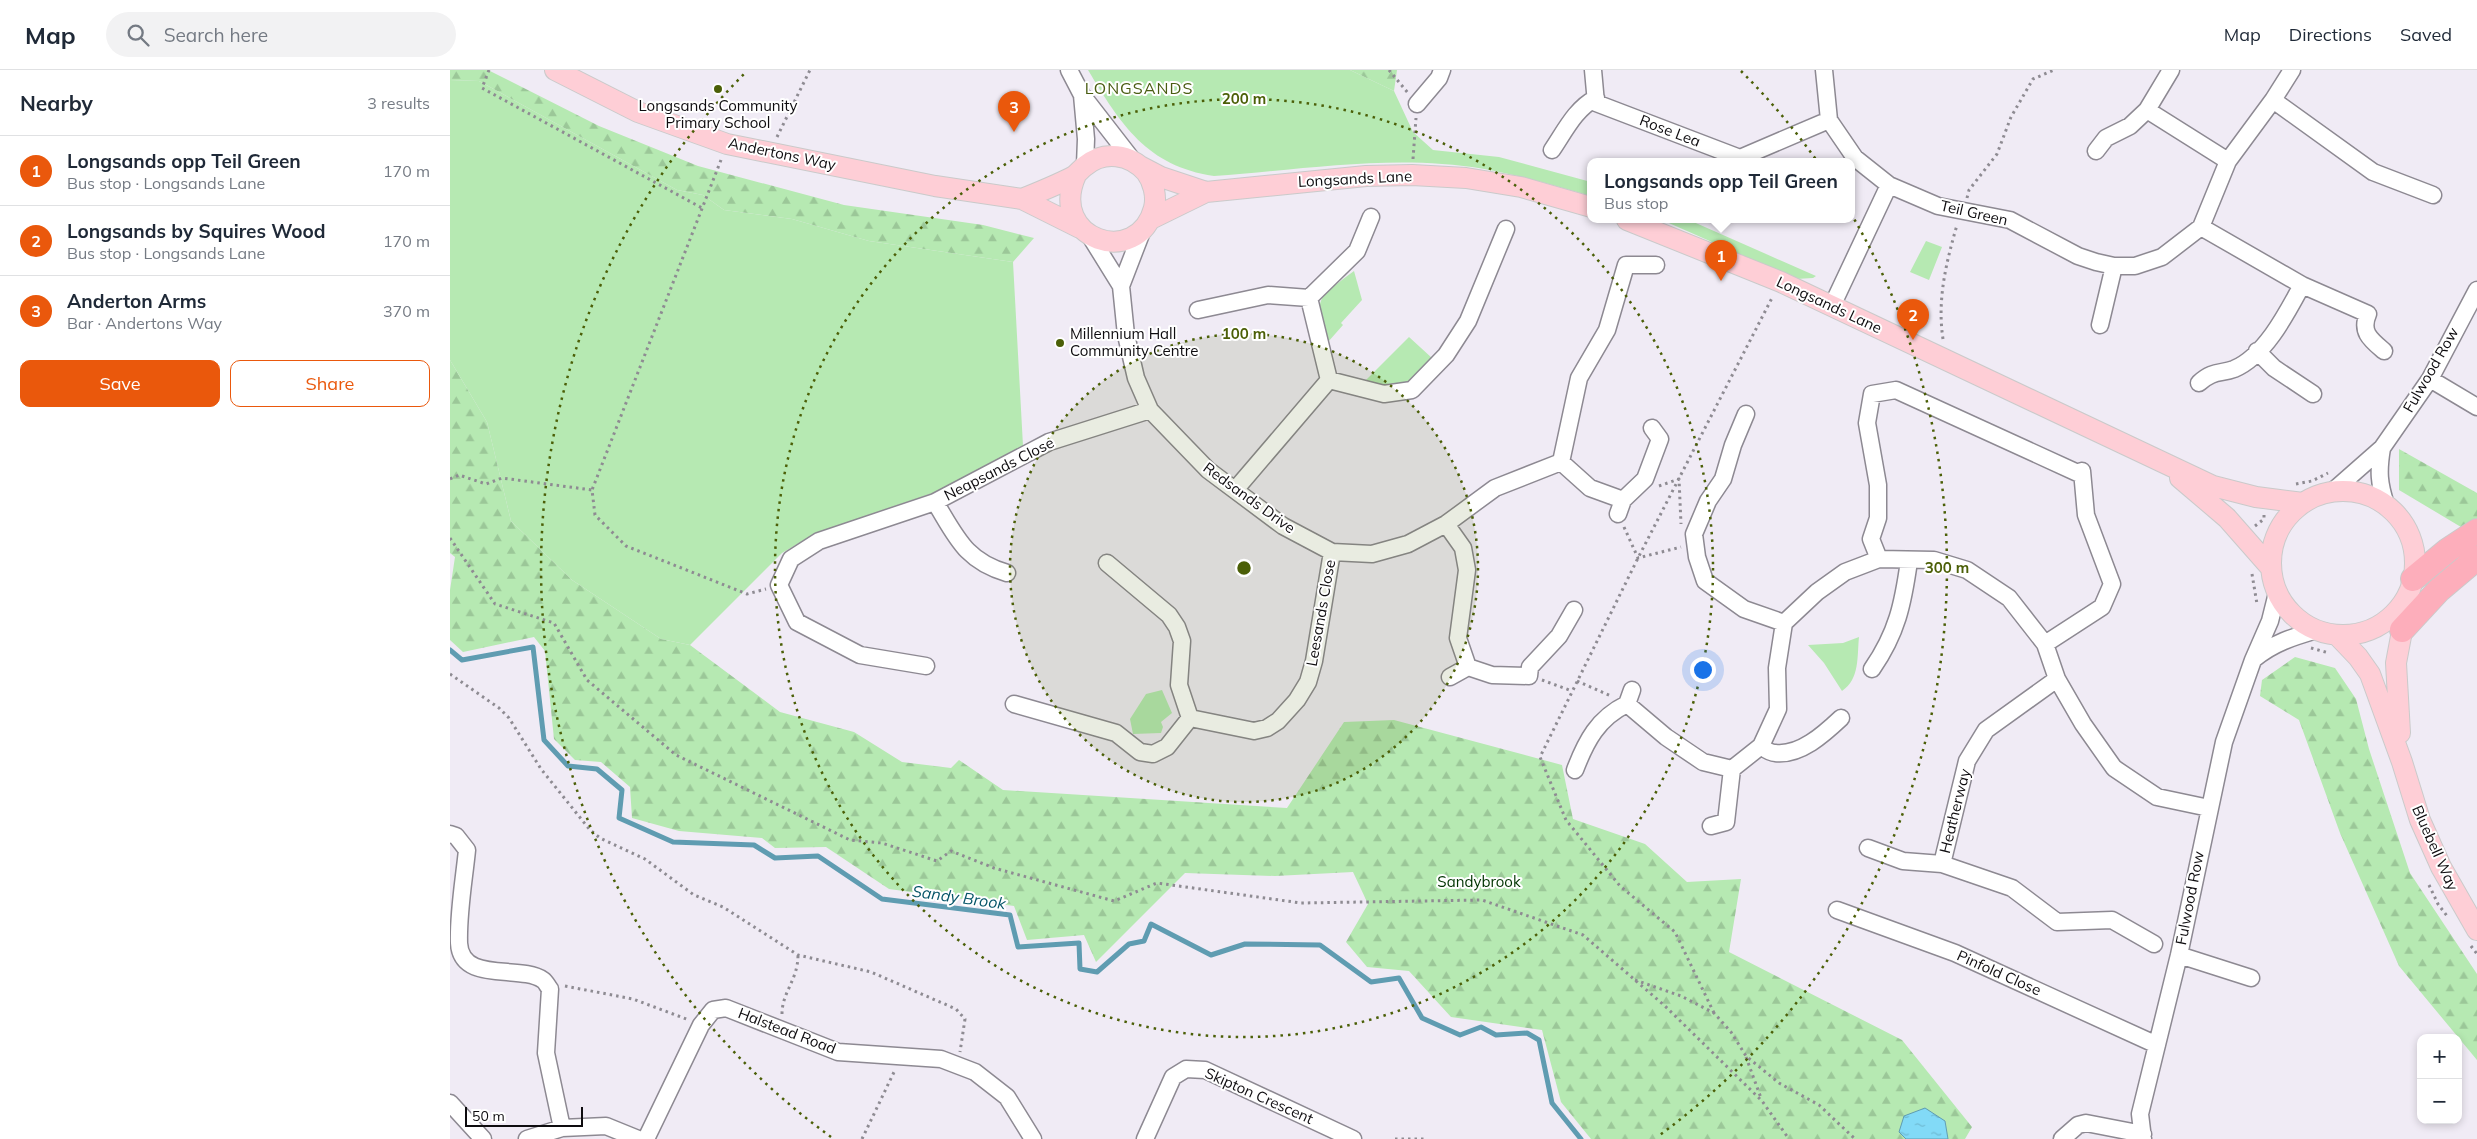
<!DOCTYPE html>
<html lang="en">
<head>
<meta charset="utf-8">
<style>
  :root { --surface:#fff; --page:#f2f2f3; --text:#1f2937; --muted:#747a83; --line:#e0e1e3; --accent:#ea580c }
  body { margin:0; font-family:Mulish,sans-serif; background:var(--page); color:var(--text) }
  .controls { position:absolute; right:15px; bottom:15px; display:grid; overflow:hidden; border-radius:10px; box-shadow:0 2px 8px #0003 }
  .controls button { width:45px; height:45px; display:grid; place-items:center; padding:0; border:0; border-bottom:1px solid var(--line); background:var(--surface); color:var(--text); font:25px sans-serif }
  .scale { position:absolute; left:15px; bottom:12px; width:118px; box-sizing:border-box; padding-left:5px; border:2px solid #0e0c0f; border-top:0; font-size:14px; line-height:18px; white-space:nowrap; color:#0e0c0f; -webkit-text-stroke:4px #fff; paint-order:stroke }
  .you { position:absolute; left:1252px; top:599px; width:18px; height:18px; margin:-12px; border:4px solid #fff; border-radius:50%; background:#1a73e8; box-shadow:0 0 0 8px #1a73e833 }
  .badge { display:grid; place-items:center; width:32px; height:32px; border-radius:50%; background:var(--accent); color:#fff; font-size:16px; font-weight:700 }
  .pin { position:absolute; translate:-50% -41px; filter:drop-shadow(0 1px 2px #0008) }
  .pin::after { content:''; position:absolute; top:26px; width:18px; height:15px; background:inherit; clip-path:polygon(0 0,100% 0,50% 100%) }
  .popup { position:absolute; left:1137px; top:88px; width:268px; height:65px; box-sizing:border-box; display:grid; place-content:center; border-radius:10px; background:var(--surface); filter:drop-shadow(0 1px 4px #0005); font-size:16px; white-space:nowrap; color:var(--muted) }
  .popup b { font-size:19px; color:var(--text) }
  .popup::after { content:''; position:absolute; left:50%; top:100%; margin-left:-10px; border:10px solid transparent; border-top-color:var(--surface) }
  .list { margin:0; padding:0; list-style:none }
  h2 { display:flex; justify-content:space-between; align-items:center; height:65px; margin:0; padding:0 20px; font-size:21px }
  h2 small { font-size:16px; font-weight:400; color:var(--muted) }
  .list li { display:grid; grid-template-columns:32px 1fr auto; gap:15px; align-items:center; box-sizing:border-box; height:70px; padding:0 20px; border-top:1px solid var(--line) }
  .list b { display:block; font-size:19px; white-space:nowrap }
  .list p { margin:0; font-size:16px; white-space:nowrap; color:var(--muted) }
  .list em { font-size:16px; font-style:normal; color:var(--muted) }
  .actions { display:flex; gap:10px; padding:15px 20px }
  .actions a { flex:1; padding:11px 0; border:1px solid var(--accent); border-radius:10px; text-align:center; font-size:18px; color:var(--accent) }
  .actions .main { background:var(--accent); color:#fff }
  .icon { flex:none; width:28px; height:28px; fill:none; stroke:currentColor; stroke-width:2; stroke-linecap:round; stroke-linejoin:round }
  .map { position:relative; flex:none; width:2027px; height:1069px; overflow:hidden }
  header { display:flex; align-items:center; gap:30px; box-sizing:border-box; height:70px; padding:0 25px; background:var(--surface); border-bottom:1px solid var(--line) }
  header strong { font-size:24px }
  nav { display:flex; gap:28px; margin-inline-start:auto; font-size:18px }
  .search { width:350px; height:45px; background:var(--page); display:flex; align-items:center; gap:12px; box-sizing:border-box; padding:0 18px; border-radius:28px; color:var(--muted); font-size:19px }
  main { display:flex }
  aside { flex:1; background:var(--surface) }
  .map>svg:first-child { display:block }
  .green { fill:#b6e9b2 }
  .forest { fill:url(#forest-firs) }
  .water { fill:url(#water-ripples); stroke:#5f9cb1 }
  .lines { fill:none; stroke-linecap:round; stroke-linejoin:round }
  .stream { stroke:#5f9cb1; stroke-width:5 }
  .minor-casing { stroke:#8d8992; stroke-width:19 }
  .major-casing { stroke:#cacaca; stroke-width:22 }
  .highway-casing { stroke:#cacaca; stroke-width:26 }
  .path { stroke:#8e8b92; stroke-width:3; stroke-dasharray:2.5 4; stroke-linecap:butt }
  .minor { stroke:#fff; stroke-width:16 }
  .major { stroke:#feced6; stroke-width:20 }
  .highway { stroke:#fdaebb; stroke-width:24 }
  .ring { fill:none; stroke:#4b5f07; stroke-width:2.5; stroke-dasharray:2.5 5 }
  .poi-dot { fill:#4b5f07; stroke:#fff; stroke-width:2 }
  .labels { text-anchor:middle; stroke-width:4; stroke-linejoin:round; paint-order:stroke }
  .poi-label { font-size:15px; fill:#0e0c0f; stroke:#fff }
  .street-label { font-size:15px; fill:#0e0c0f; stroke:#fff }
  .park-label { font-size:15px; fill:#003400; stroke:#fff }
  .neighbourhood-label { font-size:16px; letter-spacing:1px; fill:#4a5d12; stroke:#fff }
  .water-label { font-size:16px; font-style:italic; fill:#055468; stroke:#fff }
  .centre { fill:#4b5f07; stroke:#fff; stroke-width:2.5 }
  .ring-label { font-size:15px; text-anchor:middle; font-weight:bold; fill:#4b5f07; stroke:#fff; stroke-width:4; stroke-linejoin:round; paint-order:stroke }
</style>
</head>
<body>
<header>
<strong>Map</strong>
<div class="search"><svg class="icon" aria-label="search" viewBox="0 0 24 24"><circle cx="10" cy="10" r="6"/><path d="M15 15l6 6"/></svg>Search here</div>
<nav><a>Map</a><a>Directions</a><a>Saved</a></nav>
</header>
<main>
<aside>
<h2>Nearby<small>3 results</small></h2>
<ul class="list">
<li><span class="badge">1</span><div><b>Longsands opp Teil Green</b><p>Bus stop · Longsands Lane</p></div><em>170 m</em></li>
<li><span class="badge">2</span><div><b>Longsands by Squires Wood</b><p>Bus stop · Longsands Lane</p></div><em>170 m</em></li>
<li><span class="badge">3</span><div><b>Anderton Arms</b><p>Bar · Andertons Way</p></div><em>370 m</em></li>
</ul>
<div class="actions"><a class="main">Save</a><a>Share</a></div>
</aside>
<div class="map">
<svg width="2027" height="1069" viewBox="0 0 2027 1069">
  <defs>
    <pattern id="forest-firs" width="22" height="20" patternUnits="userSpaceOnUse" patternTransform="scale(1.25)"><rect width="22" height="20" fill="#b6e9b2"/><path d="M5 1l3.5 6h-7zM16 11l3.5 6h-7z" fill="#9bc798"/></pattern>
    <pattern id="water-ripples" width="26" height="14" patternUnits="userSpaceOnUse" patternTransform="scale(1.25)"><rect width="26" height="14" fill="#82daf7"/><path d="M2 4q2-2 4 0t4 0M15 11q2-2 4 0t4 0" fill="none" stroke="#6fbad3"/></pattern>
  </defs>
  <rect width="100%" height="100%" fill="#f0ebf5"/>
  <path class="green" d="M638,0H900L944,21L963,62L983,80L1049,87L1141,112V126C1092,112 1043,97 992,94C920,88 836,101 764,106C697,96 671,55 638,0Z
    M0,10L29,11L227,120L253,125L274,140L342,149L419,171L563,192L573,376L483,423L366,463L332,483L240,575L211,569L122,510L61,451L37,352L0,290Z
    M1212,150H1239L1366,206L1363,208L1346,209Z
    M1476,171L1492,177L1479,210L1460,202Z
    M904,201L912,230L891,253L893,255L878,272L873,273C866,224 866,230 904,201Z
    M959,267L982,288L966,308L953,317L920,314L916,310Z
    M1409,567C1407,586 1410,609 1392,621L1374,593L1358,575L1393,573Z
    M712,620L722,643L711,652L713,657L711,663L683,664L680,649L696,624Z"/>
  <path class="forest" d="M0,0H38L149,56L248,96L394,135L533,155L584,168L563,192L419,171L342,149L274,140L253,125L227,120L29,11L0,10Z
    M900,0H947L944,21Z
    M0,290L37,352L61,451L122,510L211,569L240,575L330,642L404,662L452,692L501,698L509,690L553,720L837,738L894,652L944,650L1112,695L1123,749L1195,774L1237,812L1291,809L1279,882L1452,970L1522,1057L1515,1069H1498L1495,1051L1449,1062L1456,1069H1141L1111,1032L1092,960L1001,947L959,901L917,897L896,872L918,834L903,802L825,806L735,803L646,892L634,865L577,870L564,836L439,819L376,777L325,778L312,768L229,761L182,748L180,717L151,692L125,690L104,669L95,581L84,567L13,582L0,570V520L5,487L0,483Z
    M1949,379L2027,423V448L2011,457L1949,420Z
    M1845,587L1885,598L1906,629L1919,679L1960,803L2027,904V990L1949,896L1890,763L1849,650L1810,626L1812,610Z"/>
  <path class="water" d="M1475,1038L1495,1051L1498,1069H1456L1449,1062L1454,1046Z"/>
  <g class="lines">
    <path class="stream" d="M0,580L12,590L83,577L94,670L118,696L147,699L172,720L169,748L223,772L304,775L325,788L368,786L432,829L560,845L568,877L629,873L630,899L647,902L679,874L694,871L701,854L761,885L795,874L870,875L921,912L949,908L972,948L1010,965L1031,957L1046,965L1077,963L1089,970L1102,1033L1131,1069"/>
    <g class="minor-casing">
      <path id="minor" d="M619,0L632,25L684,92
        M1143,0L1146,33L1290,88L1379,50
        M1374,0L1379,50L1405,88L1439,115L1382,236
        M1721,0L1697,40L1778,91
        M632,25L636,69L635,95
        M1823,30L1923,102L1983,125
        M967,34L989,8L992,0
        M1102,80C1115,61 1125,39 1146,28
        M1646,81L1656,68L1680,56L1697,40
        M1439,115L1488,136L1560,150L1628,186L1646,192L1664,196H1685L1712,187L1751,157L1778,91L1823,30L1842,0
        M1751,157L1852,215L1918,244C1910,262 1921,270 1934,281
        M640,166L671,216L676,265L686,308L700,340L758,400L833,456L882,482L922,484L958,474L996,454L1045,418L1111,392L1129,308L1157,260L1176,195H1206
        M671,216L693,159
        M748,240L818,225L859,228L907,181L921,147
        M1650,255L1664,196
        M1807,281L1824,298L1863,324
        M1980,309L2027,337
        M879,310L934,324L962,320L996,285L1018,251L1056,159
        M1749,313C1763,300 1771,304 1784,299C1815,286 1837,243 1852,215
        M1296,344L1283,375L1273,409L1258,431L1244,464L1247,487L1255,511L1294,539L1334,553
        M1932,378C1928,402 1929,413 1936,435
        M1111,392L1140,418L1173,430
        M785,420L879,310L859,228
        M1882,422L1932,378L1980,309L2027,220
        M485,432C506,466 515,491 557,503
        M1168,444L1173,430L1195,409L1210,369L1202,358
        M996,454L1013,478L1017,500L1008,568L1018,597
        M1429,489L1421,469L1428,448V415L1417,353L1422,324L1446,320L1632,405
        M657,493L719,545L727,557L732,571L729,615L740,648L804,661L817,658L828,651L847,630L858,612L864,591L882,482
        M1595,574L1652,537L1662,514L1636,445L1632,401
        M1804,589C1823,573 1843,567 1867,560
        M476,596L410,585L347,552L329,515L341,489L369,471L485,432L599,372L700,340
        M1422,599C1447,563 1453,534 1459,491
        M1000,607L1018,597L1042,605L1079,606L1080,597L1109,566L1124,540
        M1182,620L1177,634L1216,667L1253,692L1282,699L1311,676L1328,639L1327,598L1334,553L1367,522L1395,502L1429,489L1484,490L1517,500L1559,528L1595,574L1607,609L1633,654L1664,698L1707,727L1759,738
        M564,634L666,663L690,682L703,684L717,677L740,648
        M1311,676C1315,679 1320,683 1325,683C1350,686 1374,664 1391,648
        M1125,700C1136,671 1148,648 1177,634
        M1261,756L1276,752L1282,699
        M0,764L6,766L17,780C14,810 8,843 9,873C11,914 70,894 93,910C96,912 98,917 100,919L96,983L112,1058
        M1418,778L1453,791L1492,794L1562,818L1607,852L1662,850L1704,874
        M1492,794L1517,691L1536,660L1607,609
        M1387,840L1505,883L1707,975
        M1729,885L1801,908
        M0,1033L33,1069
        M77,1069L112,1058L156,1056L188,1069
        M196,1069L251,955L263,940L276,938L388,982L491,989L525,1002L557,1027L583,1069
        M695,1069L723,1007L736,999L755,1000L903,1069
        M1612,1069L1628,1055L1636,1053L1693,1064
        M1693,1069L1690,1044L1729,885L1774,672L1803,590L1820,551L1827,523"/>
    </g>
    <g class="major-casing">
      <path id="major" d="M105,0L188,42L277,74L485,116L572,129L630,158
        M690,96L711,107L756,122L916,106L962,105L1016,108L1071,117L1141,137
        M572,129C589,122 607,115 624,106C628,103 631,99 635,96C654,80 680,84 696,102C703,111 707,126 704,138C688,199 597,170 626,105
        M701,149L756,122
        M1177,150L1331,212L1763,416L1806,427L1853,433
        M1730,408L1777,448L1821,498
        M1821 493a72 72 0 1 1 144 0a72 72 0 1 1-144 0Z
        M1887,565L1908,587L1920,604L1952,692L1970,750L1991,797L2027,860
        M1950,663L1946,593L1955,545"/>
    </g>
    <g class="highway-casing">
      <path id="highway" d="M1963,509L1998,480L2027,461
        M1952,560L1989,520L2027,488"/>
    </g>
    <path class="path" d="M39,0L32,18L252,138
      M939,0L958,23
      M327,67L360,0
      M963,89L966,48
      M271,90L142,420L145,445L176,476L297,524L316,519
      M1517,128L1519,120L1547,84L1561,47L1583,9L1604,0
      M1493,269C1487,230 1496,193 1507,155
      M0,409L9,405L36,414L52,408L142,420
      M1846,414L1862,411L1878,403
      M1209,416L1229,409L1231,454
      M1805,456L1814,449V444
      M1174,457L1188,488L1231,477
      M0,468L45,534L104,553L137,610L226,685L400,770L432,773L487,791L501,781L544,798L664,831L707,813L851,833L1032,830L1133,865L1215,936L1312,1031L1339,1069
      M1802,504L1807,534
      M1861,578L1879,583
      M0,604L49,638L59,648L91,699L140,760L150,768L195,789L244,825L273,837L348,885L421,902L506,939L515,949L510,982
      M1092,610L1122,621
      M1127,611L1161,626
      M1979,815L1988,834L1997,846
      M2021,876L2027,884
      M1185,910L1231,926L1264,943L1281,962L1296,986L1329,1013L1369,1035L1405,1069
      M115,916L183,929L239,950
      M1264,943L1225,862L1170,816L1116,750L1090,687L1188,488L1323,226
      M332,944C332,922 348,910 348,885
      M1296,987L1311,1028
      M412,1069L445,1000
      M945,1069H977"/>
    <use href="#minor" class="minor"/>
    <use href="#major" class="major"/>
    <use href="#highway" class="highway"/>
  </g>
  <circle cx="794" cy="498" r="234" fill="#4b5f07" fill-opacity=".12"/>
  <g class="ring">
    <circle cx="794" cy="498" r="234"/>
    <circle cx="794" cy="498" r="469"/>
    <path d="M381 1067A703 703 0 0 1 297 1M1291 1A703 703 0 0 1 1207 1067"/>
  </g>
  <g class="poi-dot">
    <circle cx="268" cy="19" r="5"/>
    <circle cx="610" cy="273" r="5"/>
  </g>
  <g class="labels">
    <g class="poi-label">
      <text x="268" y="41">Longsands Community<tspan x="268" dy="17">Primary School</tspan></text>
      <text x="620" y="269" text-anchor="start">Millennium Hall<tspan x="620" dy="17">Community Centre</tspan></text>
    </g>
    <g class="street-label">
      <text transform="translate(1220 61) rotate(21)" y="5">Rose Lea</text>
      <text transform="translate(332 84) rotate(12)" y="5">Andertons Way</text>
      <text transform="translate(905 109) rotate(-3)" y="5">Longsands Lane</text>
      <text transform="translate(1524 143) rotate(13)" y="5">Teil Green</text>
      <text transform="translate(1379 235) rotate(25)" y="5">Longsands Lane</text>
      <text transform="translate(1981 300) rotate(-60)" y="5">Fulwood Row</text>
      <text transform="translate(549 399) rotate(-27)" y="5">Neapsands Close</text>
      <text transform="translate(799 428) rotate(36)" y="5">Redsands Drive</text>
      <text transform="translate(871 543) rotate(-80)" y="5">Leesands Close</text>
      <text transform="translate(1505 741) rotate(-76)" y="5">Heatherway</text>
      <text transform="translate(1985 778) rotate(66)" y="5">Bluebell Way</text>
      <text transform="translate(1740 828) rotate(-79)" y="5">Fulwood Row</text>
      <text transform="translate(1549 903) rotate(24)" y="5">Pinfold Close</text>
      <text transform="translate(337 961) rotate(21)" y="5">Halstead Road</text>
      <text transform="translate(809 1026) rotate(24)" y="5">Skipton Crescent</text>
    </g>
    <g class="park-label">
      <text x="1029" y="817">Sandybrook</text>
    </g>
    <g class="neighbourhood-label">
      <text x="689" y="24">LONGSANDS</text>
    </g>
    <g class="water-label">
      <text transform="translate(509 827) rotate(8)" y="6">Sandy Brook</text>
    </g>
  </g>
  <circle cx="794" cy="498" r="8" class="centre"/>
  <g class="ring-label">
    <text x="794" y="34">200 m</text>
    <text x="794" y="269">100 m</text>
    <text x="1497" y="503">300 m</text>
  </g>
</svg>
<div class="controls">
<button>+</button>
<button>−</button>
</div>
<div class="scale">50 m</div>
<div class="you"></div>
<div class="pin badge" style="left:1271px;top:211px">1</div>
<div class="popup"><b>Longsands opp Teil Green</b>Bus stop</div>
<div class="pin badge" style="left:1463px;top:270px">2</div>
<div class="pin badge" style="left:564px;top:62px">3</div>
</div>
</main>
</body>
</html>
